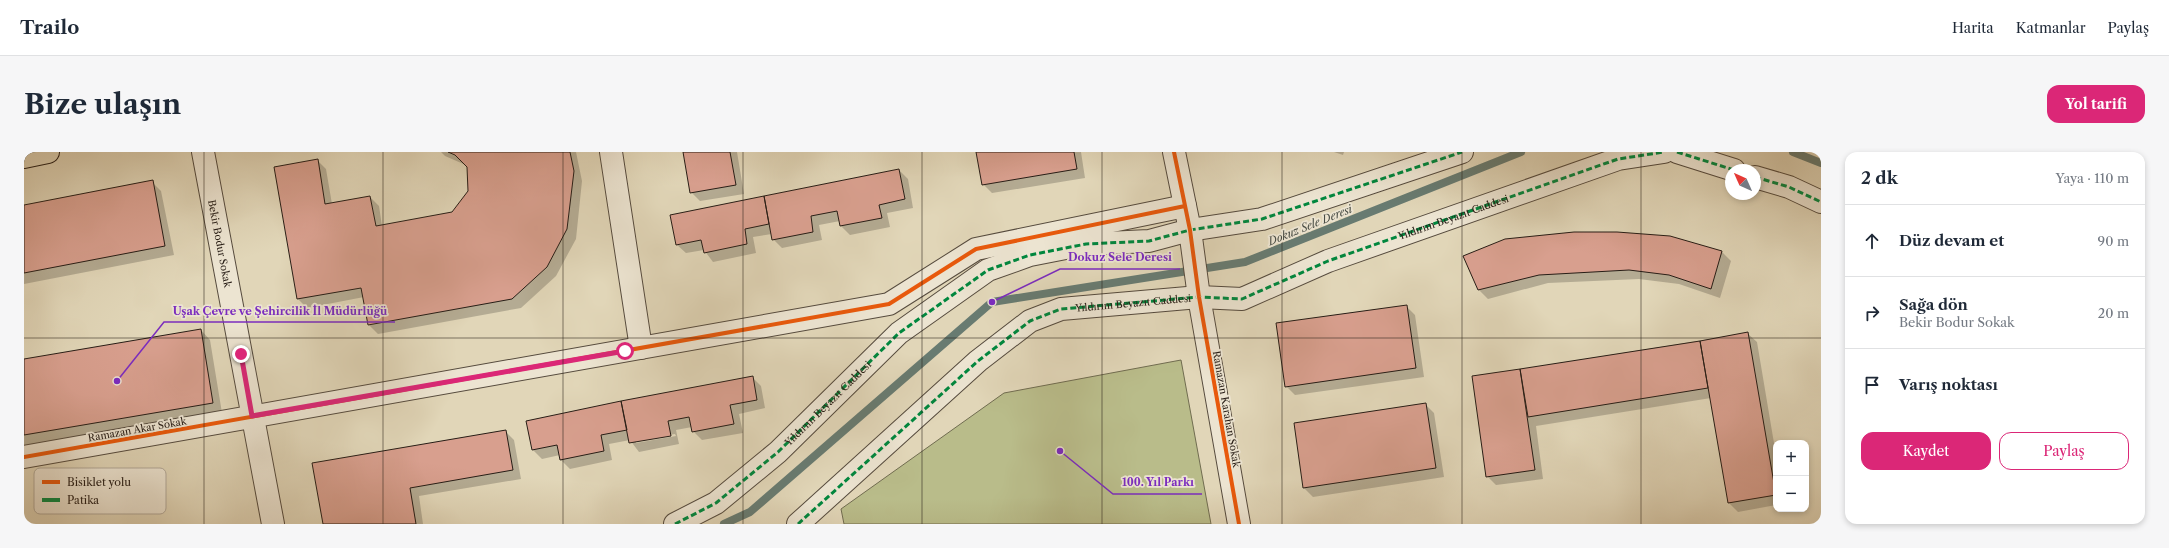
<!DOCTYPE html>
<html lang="tr">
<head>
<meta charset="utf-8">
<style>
  :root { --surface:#fff; --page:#f6f6f7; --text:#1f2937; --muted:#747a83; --line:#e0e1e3; --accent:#db2777 }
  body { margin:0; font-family:"Libre Caslon Text",serif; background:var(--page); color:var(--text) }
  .controls { position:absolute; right:12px; bottom:12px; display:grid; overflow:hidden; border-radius:8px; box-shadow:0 2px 6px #0003 }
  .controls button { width:36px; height:36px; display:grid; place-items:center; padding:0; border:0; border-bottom:1px solid var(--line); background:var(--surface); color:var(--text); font:20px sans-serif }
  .compass { position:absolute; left:1701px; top:12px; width:36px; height:36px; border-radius:50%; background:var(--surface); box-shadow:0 2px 6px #0003; rotate:315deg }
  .stop { position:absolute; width:12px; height:12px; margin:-9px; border:3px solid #db2777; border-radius:50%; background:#fff }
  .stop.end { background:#db2777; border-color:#fff; box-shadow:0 1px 4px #0008 }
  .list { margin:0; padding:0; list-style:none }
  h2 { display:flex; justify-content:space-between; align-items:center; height:52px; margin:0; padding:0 16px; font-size:17px }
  h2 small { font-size:13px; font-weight:400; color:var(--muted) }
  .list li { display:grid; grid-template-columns:26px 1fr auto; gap:12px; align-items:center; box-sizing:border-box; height:72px; padding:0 16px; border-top:1px solid var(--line) }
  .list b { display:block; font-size:15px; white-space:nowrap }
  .list p { margin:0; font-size:13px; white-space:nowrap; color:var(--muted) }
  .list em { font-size:13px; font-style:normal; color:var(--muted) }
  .actions { display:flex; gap:8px; padding:12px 16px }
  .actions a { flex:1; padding:9px 0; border:1px solid var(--accent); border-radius:12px; text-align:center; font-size:14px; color:var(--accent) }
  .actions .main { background:var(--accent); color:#fff }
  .icon { flex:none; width:22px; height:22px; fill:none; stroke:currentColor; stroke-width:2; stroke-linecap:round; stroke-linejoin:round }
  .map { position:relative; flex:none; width:1797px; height:372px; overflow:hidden; border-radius:12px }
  header { display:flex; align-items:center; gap:24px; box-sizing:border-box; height:56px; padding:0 20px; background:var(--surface); border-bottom:1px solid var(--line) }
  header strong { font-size:19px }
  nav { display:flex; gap:22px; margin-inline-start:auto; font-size:14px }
  .intro { display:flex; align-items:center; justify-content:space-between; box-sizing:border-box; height:96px; padding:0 24px }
  h1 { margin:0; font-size:28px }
  .button { padding:10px 18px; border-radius:12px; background:var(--accent); color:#fff; font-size:14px; font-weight:700 }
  main { display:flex; gap:24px; padding:0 24px }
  aside { flex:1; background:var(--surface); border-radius:12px; box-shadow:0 2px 6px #0003 }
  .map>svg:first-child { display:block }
  .green { fill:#b9bc8a; stroke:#706c50 }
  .shadow { fill:#0003; fill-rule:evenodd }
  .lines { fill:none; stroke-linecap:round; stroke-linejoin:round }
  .stream { stroke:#687b71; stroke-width:8 }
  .building { fill:#d89f8e; stroke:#271d16 }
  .minor-casing { stroke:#564b3e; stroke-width:24 }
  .major-casing { stroke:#271d16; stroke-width:24 }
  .minor { stroke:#ece4d1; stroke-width:22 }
  .major { stroke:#e1d6b8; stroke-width:22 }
  .quiet { stroke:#00873e; stroke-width:3; stroke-dasharray:6 3; stroke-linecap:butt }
  .cycleway-casing { stroke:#ece4d1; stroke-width:6 }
  .cycleway { stroke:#e8590c; stroke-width:4 }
  .route { stroke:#db2777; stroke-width:5 }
  .grid { fill:none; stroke:#271d16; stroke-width:1; stroke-opacity:0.55 }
  .labels { text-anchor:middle; stroke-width:3.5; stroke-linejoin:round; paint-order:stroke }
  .street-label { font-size:10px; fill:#271d16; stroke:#ece4d1 }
  .water-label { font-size:11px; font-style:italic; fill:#484c44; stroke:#ece4d1 }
  .key { fill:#ece4d1; stroke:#b1a899; stroke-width:1 }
  .key-label { font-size:11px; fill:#271d16 }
  .leader { fill:none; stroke:#7b2cbf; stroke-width:1.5 }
  .callout-dot { fill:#7b2cbf; stroke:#ece4d1; stroke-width:1.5 }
  .callout-label { font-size:11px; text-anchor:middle; font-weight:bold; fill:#7b2cbf; stroke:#ece4d1; stroke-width:3.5; stroke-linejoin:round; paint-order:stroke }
</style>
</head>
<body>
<header>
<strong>Trailo</strong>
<nav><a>Harita</a><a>Katmanlar</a><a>Paylaş</a></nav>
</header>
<div class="intro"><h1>Bize ulaşın</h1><a class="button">Yol tarifi</a></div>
<main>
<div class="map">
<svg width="1797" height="372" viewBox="0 0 1797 372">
  <rect width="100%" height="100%" fill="#e1d6b8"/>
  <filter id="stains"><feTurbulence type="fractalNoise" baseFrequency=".005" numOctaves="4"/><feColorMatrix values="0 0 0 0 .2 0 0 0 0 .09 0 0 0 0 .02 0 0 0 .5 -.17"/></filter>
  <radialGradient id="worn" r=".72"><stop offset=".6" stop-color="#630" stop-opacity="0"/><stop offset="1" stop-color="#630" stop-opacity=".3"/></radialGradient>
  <path class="green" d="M1157,208L1187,372H820L817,357L980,241Z"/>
  <path class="shadow" d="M417,0H552L558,29L552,87L532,124L497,156L354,182L345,173L340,145L283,156L274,147L293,8L302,17L308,52L346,45L355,54L358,74L428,61L445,39L444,14L421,4Z
    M660,0H713L720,42L676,49L667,40Z
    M953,0H1057L1061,26L968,41L959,32Z
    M1310,0H1320L1319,3Z
    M875,18L884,27L889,56L863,61L866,75L826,83L817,74L816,69L795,73L798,88L758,96L749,87L748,82L729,85L732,101L689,110L680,98L662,101L652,92L647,64Z
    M128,30L137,39L150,103L0,132V54Z
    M1593,81L1698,100L1707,109L1696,146L1655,132L1615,127L1524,131L1464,147L1455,138Z
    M1382,154L1391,163L1400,225L1271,243L1262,234Z
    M177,178L186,188L198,261L0,294V208Z
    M1723,181L1733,190L1752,303V353L1714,360L1705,351L1687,246L1512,274L1519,327L1472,333L1463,324L1449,225Z
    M728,225L737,234L741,256L715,262L719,281L678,288L669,279L668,275L652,278L655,292L615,300L606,288L585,292L588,308L546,317L537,308L536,303L518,307L509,298L503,270ZM651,282L652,284L612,291V289Z
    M1401,252L1410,261L1420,325L1289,345L1280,336Z
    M481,279L490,288L497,327L395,344L399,372H300Z"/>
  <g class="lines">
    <path class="stream" d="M1769,0L1797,11
      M700,372L726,360L968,150L1221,110L1497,0"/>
  </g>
  <path class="building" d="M424,0H546L550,19L543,77L523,115L488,147L344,173L337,136L273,147L250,15L294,7L301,52L346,44L352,74L428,60L444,39L443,15L431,3Z
    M659,0H706L712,33L666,41Z
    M952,0H1050L1053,17L958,33Z
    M875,17L881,47L855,53L858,66L816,74L813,59L787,64L789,80L748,88L740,44Z
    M129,28L141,94L0,121V53Z
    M740,44L745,72L721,77L723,92L680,101L677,88L652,93L646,63Z
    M1550,80H1593L1646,84L1698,99L1687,137L1645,123L1605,118L1515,123L1454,138L1439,104L1481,87Z
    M1383,153L1392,216L1261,235L1252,171Z
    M177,177L189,251L0,283V207Z
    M1724,180L1752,343L1704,351L1676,189Z
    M1676,189L1684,236L1504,265L1496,217Z
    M1496,217L1511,318L1462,325L1448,224Z
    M729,224L733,248L706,253L710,272L668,280L665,265L644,269L647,284L605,291L597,249Z
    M597,249L603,278L577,283L580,299L536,308L533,293L508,298L502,269Z
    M1402,251L1412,316L1279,336L1270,271Z
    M482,278L489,318L386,336L392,372H299L288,311Z"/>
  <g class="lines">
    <g class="minor-casing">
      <g id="minor">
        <path id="s1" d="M179,0L249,372"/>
        <path d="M587,0L617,196"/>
        <path d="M1150,0L1166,78L1175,145L1215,372"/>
        <path d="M1653,0L1710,18"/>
        <path d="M1731,25L1765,35L1797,50"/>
        <path d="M0,305L865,152L952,97L1161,54"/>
        <path id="s2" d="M651,372L692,351L754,300L875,181L964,118L1006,103L1062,92L1125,89L1166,78L1238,67L1438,0"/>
        <path id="s3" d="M774,372L954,209L1006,169L1037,157L1175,145L1218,147L1304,109L1594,7L1640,0"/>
      </g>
    </g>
    <g class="major-casing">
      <path id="major" d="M0,5L24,0"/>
    </g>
    <use href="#minor" class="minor"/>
    <use href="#major" class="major"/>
    <path class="quiet" d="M1653,0L1710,18
      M1731,25L1765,35L1797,50
      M651,372L692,351L754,300L875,181L964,118L1006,103L1062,92L1125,89L1166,78L1238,67L1438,0
      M774,372L954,209L1006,169L1037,157L1175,145L1218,147L1304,109L1594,7L1640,0"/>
    <g class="cycleway-casing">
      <path id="cycleway" d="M1150,0L1166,78L1175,145L1215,372
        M0,305L865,152L952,97L1161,54"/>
    </g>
    <use href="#cycleway" class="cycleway"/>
  </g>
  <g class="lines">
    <path class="route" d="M217,202L228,264L601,199"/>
  </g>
  <path class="grid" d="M180,0V372M359,0V372M539,0V372M719,0V372M898,0V372M1078,0V372M1258,0V372M1438,0V372M1617,0V372M0,186H1797"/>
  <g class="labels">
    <g class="street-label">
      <text dy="4" stroke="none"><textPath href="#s3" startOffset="750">Yıldırım Beyazıt Caddesi</textPath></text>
      <text dy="4" stroke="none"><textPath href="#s1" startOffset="93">Bekir Bodur Sokak</textPath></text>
      <text dy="4" stroke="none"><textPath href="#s3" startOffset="414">Yıldırım Beyazıt Caddesi</textPath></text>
      <text dy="4" stroke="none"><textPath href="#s2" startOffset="196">Yıldırım Beyazıt Caddesi</textPath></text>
      <text transform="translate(1203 257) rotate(80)" y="4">Ramazan Karahan Sokak</text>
      <text transform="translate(113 277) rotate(-10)" y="4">Ramazan Akar Sokak</text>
    </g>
    <g class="water-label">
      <text transform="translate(1286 73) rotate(-22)" y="4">Dokuz Sele Deresi</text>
    </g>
  </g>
  <rect x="10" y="316" width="132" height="46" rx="6" class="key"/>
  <rect x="18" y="328" width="18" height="4" fill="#e8590c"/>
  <rect x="18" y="346" width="18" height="4" fill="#00873e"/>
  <g class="key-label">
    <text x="43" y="334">Bisiklet yolu</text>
    <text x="43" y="352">Patika</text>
  </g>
  <path class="leader" d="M968 150L1036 117H1156M93 229L140 170H371M1036 299L1089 342H1178"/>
  <g class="callout-dot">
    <circle cx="968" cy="150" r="4"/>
    <circle cx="93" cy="229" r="4"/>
    <circle cx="1036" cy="299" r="4"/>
  </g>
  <g class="callout-label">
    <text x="1096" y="109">Dokuz Sele Deresi</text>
    <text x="256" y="163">Uşak Çevre ve Şehircilik İl Müdürlüğü</text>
    <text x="1134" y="334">100. Yıl Parkı</text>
  </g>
  <rect width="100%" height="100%" filter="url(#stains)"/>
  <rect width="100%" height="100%" fill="url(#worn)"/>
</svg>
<div class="controls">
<button>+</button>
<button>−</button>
</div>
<svg class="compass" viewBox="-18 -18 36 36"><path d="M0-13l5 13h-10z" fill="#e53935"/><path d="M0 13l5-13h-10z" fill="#747a83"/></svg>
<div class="stop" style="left:601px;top:199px"></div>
<div class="stop end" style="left:217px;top:202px"></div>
</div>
<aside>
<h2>2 dk<small>Yaya · 110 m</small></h2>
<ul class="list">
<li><svg class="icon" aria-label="ahead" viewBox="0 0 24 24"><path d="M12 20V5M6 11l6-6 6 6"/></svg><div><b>Düz devam et</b></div><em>90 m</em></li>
<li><svg class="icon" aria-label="right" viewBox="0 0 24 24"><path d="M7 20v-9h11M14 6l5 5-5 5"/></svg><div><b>Sağa dön</b><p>Bekir Bodur Sokak</p></div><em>20 m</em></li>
<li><svg class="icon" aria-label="arrive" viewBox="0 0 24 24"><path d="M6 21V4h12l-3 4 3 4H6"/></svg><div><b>Varış noktası</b></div></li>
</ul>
<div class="actions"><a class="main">Kaydet</a><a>Paylaş</a></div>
</aside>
</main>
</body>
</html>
